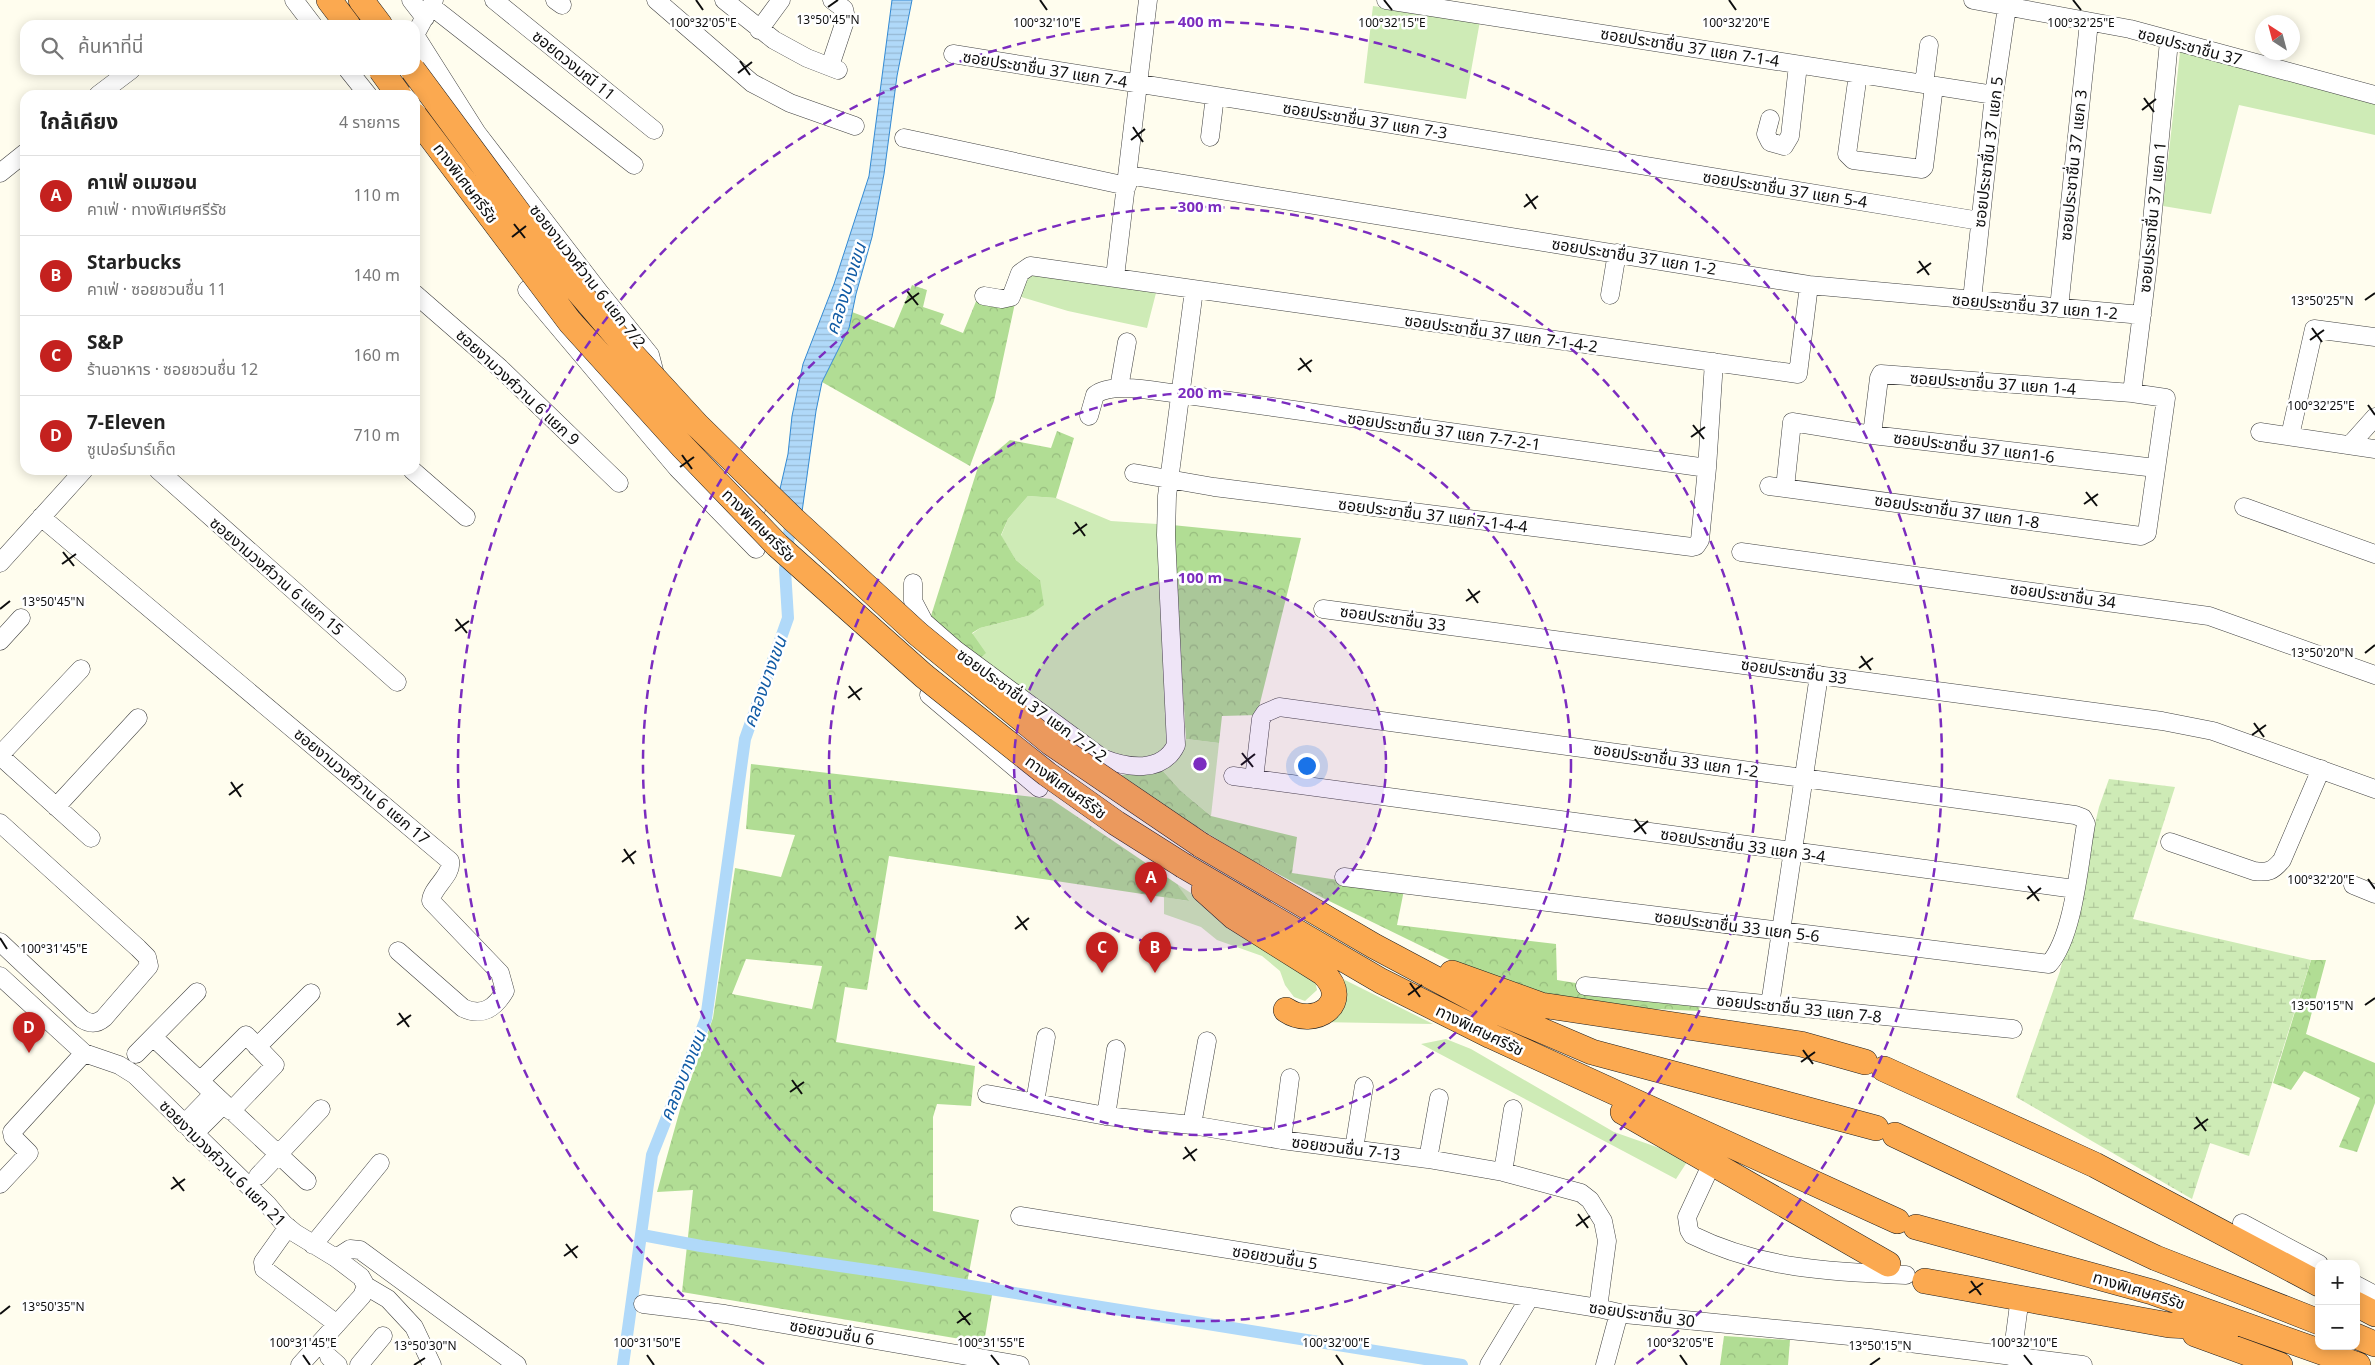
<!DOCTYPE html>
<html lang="th">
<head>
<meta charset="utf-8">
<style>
  :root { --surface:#fff; --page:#f6f6f6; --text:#222; --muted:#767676; --line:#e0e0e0; --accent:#c4211f }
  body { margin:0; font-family:Georgia,"Noto Sans Thai",serif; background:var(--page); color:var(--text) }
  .controls { position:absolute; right:15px; bottom:15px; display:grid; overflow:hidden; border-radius:10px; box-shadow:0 2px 12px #0003 }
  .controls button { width:45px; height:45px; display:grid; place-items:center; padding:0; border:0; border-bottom:1px solid var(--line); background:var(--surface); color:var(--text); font:25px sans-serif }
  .compass { position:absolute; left:2255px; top:15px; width:45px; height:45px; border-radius:50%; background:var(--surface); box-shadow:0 2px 12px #0003; rotate:324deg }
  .you { position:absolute; left:1306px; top:765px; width:18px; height:18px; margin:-12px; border:4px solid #fff; border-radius:50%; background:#1a73e8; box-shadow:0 0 0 8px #1a73e833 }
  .badge { display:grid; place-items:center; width:32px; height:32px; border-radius:50%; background:var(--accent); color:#fff; font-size:16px; font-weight:700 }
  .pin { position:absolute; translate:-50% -41px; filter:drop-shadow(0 1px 2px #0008) }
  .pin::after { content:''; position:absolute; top:26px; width:18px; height:15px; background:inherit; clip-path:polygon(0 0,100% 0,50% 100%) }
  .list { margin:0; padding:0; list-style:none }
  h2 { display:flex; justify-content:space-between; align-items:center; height:65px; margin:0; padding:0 20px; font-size:21px }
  h2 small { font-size:16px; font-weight:400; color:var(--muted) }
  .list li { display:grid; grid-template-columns:32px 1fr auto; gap:15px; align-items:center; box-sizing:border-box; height:80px; padding:0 20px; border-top:1px solid var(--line) }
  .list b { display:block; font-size:19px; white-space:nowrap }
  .list p { margin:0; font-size:16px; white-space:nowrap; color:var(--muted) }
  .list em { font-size:16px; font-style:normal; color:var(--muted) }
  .icon { flex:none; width:28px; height:28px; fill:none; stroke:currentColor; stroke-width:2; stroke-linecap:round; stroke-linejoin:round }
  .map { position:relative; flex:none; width:2375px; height:1365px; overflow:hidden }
  .search { position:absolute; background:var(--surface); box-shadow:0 2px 12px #0003; left:20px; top:20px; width:400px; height:55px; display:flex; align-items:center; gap:12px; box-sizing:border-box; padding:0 18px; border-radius:15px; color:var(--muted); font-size:19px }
  .panel { position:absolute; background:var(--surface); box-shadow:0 2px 12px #0003; left:20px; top:90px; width:400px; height:385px; border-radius:15px }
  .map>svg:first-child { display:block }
  .green { fill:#ceebb6 }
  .forest { fill:url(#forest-crowns); fill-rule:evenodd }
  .wetland { fill:url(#wetland-marsh) }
  .water { fill:url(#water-rules); stroke:#348ad3 }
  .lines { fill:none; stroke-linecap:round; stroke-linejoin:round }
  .canal { stroke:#b0d9f9; stroke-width:12 }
  .minor-casing { stroke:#414141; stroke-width:19 }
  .highway-casing { stroke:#1f1f1f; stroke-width:26 }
  .minor { stroke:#fff; stroke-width:18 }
  .highway { stroke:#fba950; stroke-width:25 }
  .highway-bridge-casing { stroke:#1f1f1f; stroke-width:26; stroke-linecap:butt }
  .highway-bridge { stroke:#fba950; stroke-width:25 }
  .ticks { fill:none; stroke:#0e0e0e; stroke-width:2 }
  .ring { fill:none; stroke:#7b2cbf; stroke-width:2.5; stroke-dasharray:9 6 }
  .labels { text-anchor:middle; stroke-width:5; stroke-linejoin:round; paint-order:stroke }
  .street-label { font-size:16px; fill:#0e0e0e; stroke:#fff }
  .water-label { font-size:18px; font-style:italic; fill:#115ba5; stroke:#fff }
  .ticks-label { font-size:12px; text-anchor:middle; fill:#0e0e0e; stroke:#fff; stroke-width:5; stroke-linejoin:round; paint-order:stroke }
  .centre { fill:#7b2cbf; stroke:#fff; stroke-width:2.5 }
  .ring-label { font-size:15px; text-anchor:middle; font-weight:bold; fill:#7b2cbf; stroke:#fff; stroke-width:5; stroke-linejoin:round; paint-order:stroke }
</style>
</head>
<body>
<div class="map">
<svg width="2375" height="1365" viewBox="0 0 2375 1365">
  <defs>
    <pattern id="forest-crowns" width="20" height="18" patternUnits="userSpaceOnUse" patternTransform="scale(1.25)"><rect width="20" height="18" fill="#b1dd94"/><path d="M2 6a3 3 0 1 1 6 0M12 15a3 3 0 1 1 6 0" fill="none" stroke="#97bc7e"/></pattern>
    <pattern id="wetland-marsh" width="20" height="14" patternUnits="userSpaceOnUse" patternTransform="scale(1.25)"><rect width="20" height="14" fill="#ceebb6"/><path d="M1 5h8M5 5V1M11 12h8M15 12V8" fill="none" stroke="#b0c89b"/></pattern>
    <pattern id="water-rules" width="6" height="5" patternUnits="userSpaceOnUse" patternTransform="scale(1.25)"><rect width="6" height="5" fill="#b0d9f9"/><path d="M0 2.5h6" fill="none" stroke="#96b9d4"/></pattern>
  </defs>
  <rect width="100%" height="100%" fill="#fffdee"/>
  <path class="green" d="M1373,6L1480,21L1466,99L1364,83Z
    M2184,49L2375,101V135L2239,105L2211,214L2163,206L2180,52Z
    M1027,272L1156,293L1147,328L1068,311L1018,296Z
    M1028,496L1056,498L1111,521L1157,524L1167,748L1155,757L1116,759L979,659L972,634L980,628L1028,616L1040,580L1016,560L1001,536L1008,519Z
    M1186,739L1219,743L1211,816L1181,791L1162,770L1175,762Z
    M1177,884L1313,972L1317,990L1305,1001L1294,997L1285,985L1280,971L1262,956L1217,940L1201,927L1164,914V897L1188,901Z
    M1343,979L1433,1024L1317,1022L1346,990Z
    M1446,1039L1471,1049L1614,1132L1668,1151L1687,1162L1676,1179L1421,1044Z"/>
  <path class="forest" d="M912,285L927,290L923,307L944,314L940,324L963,333L977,299L1015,303L994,401L970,466L822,382L849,328L852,312L894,328Z
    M1057,431L1074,438L1056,498L1028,496L1008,519L1001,535L1016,560L1040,580L1044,605L1028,616L980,628L972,633L986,653L979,659L930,619L978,467L1010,440L1051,448Z
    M1172,525L1301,538L1257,715L1222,716L1219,743L1186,739Z
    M751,764L1051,799L1177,884L1189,901L889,856L867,990L845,987L836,1042L975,1066L971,1106L937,1104L933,1117V1211L979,1220L967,1283H994L984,1343L682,1292L693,1190L657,1192L681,1106L713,1018L735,868L781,877L795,835L746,829ZM746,959L822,966L812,1009L732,994Z
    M1162,770L1181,791L1211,816L1297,837L1292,873L1404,890L1397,925L1556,944L1557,980L1700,1003L1699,1011L1592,1006L1491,980L1323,898L1246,857L1168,809L1121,775Z
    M2311,960H2326L2306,1034L2375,1063V1103L2357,1152L2339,1147L2360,1098L2304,1071L2291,1090L2273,1083Z
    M1724,1336L1790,1340L1788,1365H1720Z"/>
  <path class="wetland" d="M2109,779L2175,787L2133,919L2311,960L2249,1156L2210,1143L2192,1199L2016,1097L2060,971L2099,807Z"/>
  <path class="water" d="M892,0H912L897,76L884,174L872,237L856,294L849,328L822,382L816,411L802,512L780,489L788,454L792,416L803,364L834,284L869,176Z"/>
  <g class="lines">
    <path class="canal" d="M642,1235L701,1246L909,1276L1462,1365
      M623,1365L652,1155L706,1019L745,739L788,618L785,570L791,517"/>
    <g class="minor-casing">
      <path id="minor" d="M294,0L313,25
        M411,0L425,18
        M434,0L415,35L477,133L600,293L650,355L656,378
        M494,0L654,130
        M555,0L562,5
        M656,0L752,83L790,103L855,126
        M724,0L774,40L807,58L838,70
        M1386,0L1994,95
        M1973,0L2130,29L2375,95
        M431,6L634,165
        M759,30L781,0
        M953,54L1373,121L1980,221
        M830,66L846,18L844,9L832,0
        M348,70L368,95
        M1858,74L1847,154L1853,160L1922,169L1924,167L1934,86
        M1924,84L1929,45
        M98,95L131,70
        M1770,119L1766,134L1770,142L1784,146L1790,136L1798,65
        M1210,137L1215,96
        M904,138L1127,186
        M0,173L25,153
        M1128,175L1809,285L2142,315
        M546,273L527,290L677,468L756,549
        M1115,277L1148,0
        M415,294L500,368L619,483
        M1610,295L1617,253
        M984,296L1002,299L1011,297L1020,273L1030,266L1798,374L1809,285
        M1972,300L1994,95L2008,0
        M2059,308L2089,22
        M1119,388L1127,342
        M2132,393L2148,264L2169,41
        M1089,416L1095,395C1113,381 1158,392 1180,394L1707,468
        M2260,432L2375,449
        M2290,436L2314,329L2375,337
        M695,439L757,507
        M2350,445L2375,417
        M158,470L397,682
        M412,470L466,517
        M1134,473L1214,487L1692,547L1696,546L1700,540L1707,468L1714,362
        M1769,486L2141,536L2147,533L2166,398L2132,393L1881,374L1879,378L1872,435
        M1785,488L1792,422L1872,435L2156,468
        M2244,507L2375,554
        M41,517L450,861C453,875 432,887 431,901L500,973L505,991C495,1008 482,1017 463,1008L398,951
        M1741,552L2209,616L2375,675
        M0,563L84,470
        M913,583V601L924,622L956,650L1102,758C1127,768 1162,774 1176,745L1166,535L1167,496L1194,290
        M1323,609L2162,721L2213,731L2375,789
        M0,641L21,618
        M929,695L1039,788
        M0,755L81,669
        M0,756L91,838
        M1233,776L2075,889
        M1254,779L1261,719L1265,713L1279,707L2075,815L2083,818L2086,824C2079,863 2074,936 2049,964L1344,877
        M56,807L138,718
        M0,823L138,948L147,957L149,966L104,1018C97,1024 90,1024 82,1019L0,942
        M2170,842L2254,871C2268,873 2273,871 2282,860L2321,769
        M2353,885L2375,894
        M0,976L84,1053L119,1065L135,1075L268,1205L284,1224L295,1233L336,1258L361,1277L366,1286L362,1296L300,1365
        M1585,986L2013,1029
        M1770,1005L1819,675
        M153,1037L307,1181
        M257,1047L311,993
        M136,1054L197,992
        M200,1081L246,1035L275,1065L231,1111
        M987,1094L1106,1116L1192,1125L1282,1140L1428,1159L1503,1172L1581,1193L1590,1200L1603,1221L1607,1241L1598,1308
        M1035,1102L1046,1037
        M1106,1116L1116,1049
        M184,1124L213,1094
        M1192,1125L1207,1041
        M194,1134L224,1104
        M1282,1140L1290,1078
        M1354,1149L1364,1086
        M1428,1159L1439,1098
        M1712,1163L1687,1217L1689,1230L1692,1235C1761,1269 1831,1272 1906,1275
        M1503,1172L1513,1109
        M258,1176L321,1109
        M0,1184L29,1153L13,1137L12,1132L84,1053
        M1020,1216L1598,1308L1624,1314L1870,1338L2083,1365
        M2242,1223L2319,1264
        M288,1227L263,1262L264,1269L337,1324
        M313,1245L380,1163
        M336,1258L350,1249L360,1250L517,1365
        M2356,1285L2375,1295
        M366,1286L388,1299L414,1327L432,1365
        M643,1304L725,1314L1020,1365
        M329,1357L338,1365
        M2012,1357L2020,1297
        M359,1365L383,1336
        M1489,1365L1530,1297
        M1605,1365L1619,1313"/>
    </g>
    <g class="highway-casing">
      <path id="highway" d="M329,0L348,25
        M361,0L380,25
        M1201,845L1374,946L1496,1011L1592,1052L1876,1128
        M1184,866L1381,981L1491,1036L1897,1221
        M1204,890L1234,917L1323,973C1354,1003 1314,1029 1286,1010
        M1452,973L1541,1005L1801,1044L1865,1062
        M1884,1069L2095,1165L2319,1284
        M1623,1112L1888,1264
        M1895,1135L2156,1258L2319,1322
        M1916,1227L2152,1292L2358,1365
        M1925,1281L2169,1325L2229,1328
        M2356,1304L2375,1314
        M2195,1334L2280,1365
        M2356,1336L2375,1344"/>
    </g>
    <use href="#minor" class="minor"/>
    <use href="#highway" class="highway"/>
    <g class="highway-bridge-casing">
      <path id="highway-bridge" d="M381,70L399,95
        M413,70L566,277L631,353L697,425L793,519L918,634L1051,743L1201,845
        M415,116L570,322L683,447L777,545L924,676L1047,774L1116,823L1184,866"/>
    </g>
    <use href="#highway-bridge" class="highway-bridge"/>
  </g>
  <path class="ticks" d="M696,0L703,10M1040,0L1047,10M1384,0L1392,10M1729,0L1736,10M2073,0L2081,10M828,7L838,0M740,61L750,75M738,73L752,62M2144,98L2154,112M2142,110L2156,99M1133,127L1143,142M1131,140L1145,129M1526,194L1536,209M1524,207L1538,196M514,224L525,238M512,237L526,226M1919,261L1929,275M1917,273L1931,263M907,291L918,305M2365,300L2375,293M905,303L919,293M2312,328L2322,342M2310,340L2324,330M1300,358L1311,372M1298,370L1312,360M2368,405L2375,415M1693,425L1704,439M1691,437L1705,427M682,455L692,469M680,467L694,457M2086,492L2097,506M2084,504L2098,494M1075,522L1085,536M1073,534L1087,524M63,552L74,566M62,564L76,554M1468,589L1478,603M1466,601L1480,591M0,609L10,601M456,619L467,633M455,631L469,621M2365,653L2375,645M1861,656L1871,670M1859,668L1873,658M849,686L860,700M848,698L862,688M2254,723L2264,737M2252,735L2266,725M1242,753L1253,767M1241,765L1255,754M231,782L241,797M229,795L243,784M1635,819L1646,834M1634,832L1648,821M624,849L634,864M622,862L636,851M2368,879L2375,889M2028,886L2039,901M2027,899L2041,888M1017,916L1027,930M1015,929L1029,918M0,938L7,949M1410,983L1420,997M1408,995L1422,985M2365,1005L2375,998M399,1013L409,1027M397,1025L411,1015M1803,1050L1813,1064M1801,1062L1815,1052M792,1080L802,1094M790,1092L804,1082M2196,1117L2206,1131M2194,1129L2208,1119M1185,1147L1195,1161M1183,1159L1197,1149M173,1177L184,1191M171,1189L185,1179M1578,1214L1588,1228M1576,1226L1590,1216M566,1244L577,1258M564,1256L578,1246M1971,1281L1981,1295M1969,1293L1983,1283M959,1311L970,1325M0,1314L10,1306M957,1323L971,1313M303,1355L310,1365M647,1355L654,1365M991,1355L999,1365M1336,1355L1343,1365M1680,1355L1687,1365M2024,1355L2032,1365M414,1365L425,1358M1870,1365L1880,1358"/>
  <circle cx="1200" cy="764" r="186" fill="#7b2cbf" fill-opacity=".12"/>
  <g class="ring">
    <circle cx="1200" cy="764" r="186"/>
    <circle cx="1200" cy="764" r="371"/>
    <circle cx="1200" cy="764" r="557"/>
    <path d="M764 1364A742 742 0 1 1 1636 1364"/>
  </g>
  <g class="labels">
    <g class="street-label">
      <text transform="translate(2190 46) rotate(15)" y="6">ซอยประชาชื่น 37</text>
      <text transform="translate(1690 47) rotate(9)" y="6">ซอยประชาชื่น 37 แยก 7-1-4</text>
      <text transform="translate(574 65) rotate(39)" y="6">ซอยดวงมณี 11</text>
      <text transform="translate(1045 69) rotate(9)" y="6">ซอยประชาชื่น 37 แยก 7-4</text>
      <text transform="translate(1365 120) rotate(9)" y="6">ซอยประชาชื่น 37 แยก 7-3</text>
      <text transform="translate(1988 152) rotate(-83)" y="6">ซอยประชาชื่น 37 แยก 5</text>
      <text transform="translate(2073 165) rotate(-84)" y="6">ซอยประชาชื่น 37 แยก 3</text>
      <text transform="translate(466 183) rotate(53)" y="6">ทางพิเศษศรีรัช</text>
      <text transform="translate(1785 189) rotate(9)" y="6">ซอยประชาชื่น 37 แยก 5-4</text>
      <text transform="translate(2152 217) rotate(-84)" y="6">ซอยประชาชื่น 37 แยก 1</text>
      <text transform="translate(1634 256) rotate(9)" y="6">ซอยประชาชื่น 37 แยก 1-2</text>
      <text transform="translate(588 276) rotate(52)" y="6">ซอยงามวงศ์วาน 6 แยก 7/2</text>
      <text transform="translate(2035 306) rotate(5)" y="6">ซอยประชาชื่น 37 แยก 1-2</text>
      <text transform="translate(1501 333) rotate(8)" y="6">ซอยประชาชื่น 37 แยก 7-1-4-2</text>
      <text transform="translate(1993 383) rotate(4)" y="6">ซอยประชาชื่น 37 แยก 1-4</text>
      <text transform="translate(518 387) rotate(43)" y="6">ซอยงามวงศ์วาน 6 แยก 9</text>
      <text transform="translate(1444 431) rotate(8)" y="6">ซอยประชาชื่น 37 แยก 7-7-2-1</text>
      <text transform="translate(1974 447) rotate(7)" y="6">ซอยประชาชื่น 37 แยก1-6</text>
      <text transform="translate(1957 511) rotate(8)" y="6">ซอยประชาชื่น 37 แยก 1-8</text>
      <text transform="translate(1433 515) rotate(7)" y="6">ซอยประชาชื่น 37 แยก7-1-4-4</text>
      <text transform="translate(759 525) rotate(45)" y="6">ทางพิเศษศรีรัช</text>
      <text transform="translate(277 576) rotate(41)" y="6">ซอยงามวงศ์วาน 6 แยก 15</text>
      <text transform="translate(2063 595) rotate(8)" y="6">ซอยประชาชื่น 34</text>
      <text transform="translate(1393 618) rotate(8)" y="6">ซอยประชาชื่น 33</text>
      <text transform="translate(1794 671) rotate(8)" y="6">ซอยประชาชื่น 33</text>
      <text transform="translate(1032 705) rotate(36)" y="6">ซอยประชาชื่น 37 แยก 7-7-2</text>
      <text transform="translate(1676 760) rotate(8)" y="6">ซอยประชาชื่น 33 แยก 1-2</text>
      <text transform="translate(362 786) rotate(40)" y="6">ซอยงามวงศ์วาน 6 แยก 17</text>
      <text transform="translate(1066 787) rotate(36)" y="6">ทางพิเศษศรีรัช</text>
      <text transform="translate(1743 845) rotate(8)" y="6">ซอยประชาชื่น 33 แยก 3-4</text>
      <text transform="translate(1737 926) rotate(7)" y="6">ซอยประชาชื่น 33 แยก 5-6</text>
      <text transform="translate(1799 1008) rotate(6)" y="6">ซอยประชาชื่น 33 แยก 7-8</text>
      <text transform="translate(1480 1030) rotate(26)" y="6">ทางพิเศษศรีรัช</text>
      <text transform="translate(1346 1148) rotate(7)" y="6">ซอยชวนชื่น 7-13</text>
      <text transform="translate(223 1163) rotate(45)" y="6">ซอยงามวงศ์วาน 6 แยก 21</text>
      <text transform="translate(1275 1257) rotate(9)" y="6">ซอยชวนชื่น 5</text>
      <text transform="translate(2139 1290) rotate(17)" y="6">ทางพิเศษศรีรัช</text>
      <text transform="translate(1642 1314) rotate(8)" y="6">ซอยประชาชื่น 30</text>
      <text transform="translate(832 1332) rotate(10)" y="6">ซอยชวนชื่น 6</text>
    </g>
    <g class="water-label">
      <text transform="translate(846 289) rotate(-72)" y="6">คลองบางเขน</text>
      <text transform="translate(765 682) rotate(-70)" y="6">คลองบางเขน</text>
      <text transform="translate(683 1076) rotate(-68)" y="6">คลองบางเขน</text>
    </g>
  </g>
  <g class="ticks-label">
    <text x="828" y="24">13°50'45"N</text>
    <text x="703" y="27">100°32'05"E</text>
    <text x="1047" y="27">100°32'10"E</text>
    <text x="1392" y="27">100°32'15"E</text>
    <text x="1736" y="27">100°32'20"E</text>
    <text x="2081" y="27">100°32'25"E</text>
    <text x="2322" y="305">13°50'25"N</text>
    <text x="2321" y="410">100°32'25"E</text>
    <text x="53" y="606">13°50'45"N</text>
    <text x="2322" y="657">13°50'20"N</text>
    <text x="2321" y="884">100°32'20"E</text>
    <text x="54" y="953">100°31'45"E</text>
    <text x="2322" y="1010">13°50'15"N</text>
    <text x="53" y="1311">13°50'35"N</text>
    <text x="303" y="1347">100°31'45"E</text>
    <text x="647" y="1347">100°31'50"E</text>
    <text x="991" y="1347">100°31'55"E</text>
    <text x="1336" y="1347">100°32'00"E</text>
    <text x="1680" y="1347">100°32'05"E</text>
    <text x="2024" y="1347">100°32'10"E</text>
    <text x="425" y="1350">13°50'30"N</text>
    <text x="1880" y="1350">13°50'15"N</text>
  </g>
  <circle cx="1200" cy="764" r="8" class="centre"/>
  <g class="ring-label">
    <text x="1200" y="27">400 m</text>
    <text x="1200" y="212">300 m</text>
    <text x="1200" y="398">200 m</text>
    <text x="1200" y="583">100 m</text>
  </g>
</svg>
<div class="controls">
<button>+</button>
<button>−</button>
</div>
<svg class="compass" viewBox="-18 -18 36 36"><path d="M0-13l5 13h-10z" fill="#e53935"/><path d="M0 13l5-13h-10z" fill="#767676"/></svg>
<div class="you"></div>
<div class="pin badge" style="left:1151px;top:903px">A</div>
<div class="pin badge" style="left:1155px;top:973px">B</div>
<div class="pin badge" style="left:1102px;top:973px">C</div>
<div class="pin badge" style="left:29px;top:1053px">D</div>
<div class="search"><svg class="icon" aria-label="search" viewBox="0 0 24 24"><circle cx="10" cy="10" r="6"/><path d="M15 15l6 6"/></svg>ค้นหาที่นี่</div>
<section class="panel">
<h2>ใกล้เคียง<small>4 รายการ</small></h2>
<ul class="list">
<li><span class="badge">A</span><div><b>คาเฟ่ อเมซอน</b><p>คาเฟ่ · ทางพิเศษศรีรัช</p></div><em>110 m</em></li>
<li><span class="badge">B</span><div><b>Starbucks</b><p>คาเฟ่ · ซอยชวนชื่น 11</p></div><em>140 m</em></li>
<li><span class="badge">C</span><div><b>S&amp;P</b><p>ร้านอาหาร · ซอยชวนชื่น 12</p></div><em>160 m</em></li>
<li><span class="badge">D</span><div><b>7-Eleven</b><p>ซูเปอร์มาร์เก็ต</p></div><em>710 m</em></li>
</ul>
</section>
</div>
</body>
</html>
